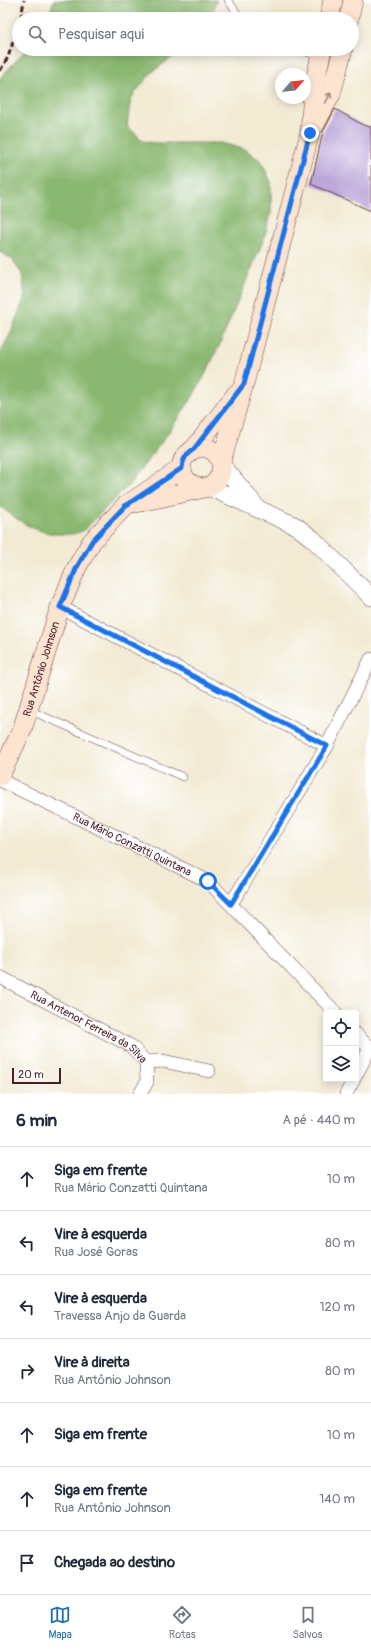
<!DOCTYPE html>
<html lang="pt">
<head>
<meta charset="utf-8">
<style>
  :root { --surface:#fff; --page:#f6f6f7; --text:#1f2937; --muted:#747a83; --line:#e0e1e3; --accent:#1f6fb2 }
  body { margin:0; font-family:Pangolin,sans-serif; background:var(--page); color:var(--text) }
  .controls { position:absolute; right:12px; bottom:12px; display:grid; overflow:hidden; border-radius:4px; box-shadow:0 2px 10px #0003 }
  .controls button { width:36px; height:36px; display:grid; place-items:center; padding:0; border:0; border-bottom:1px solid var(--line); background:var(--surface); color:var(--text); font:20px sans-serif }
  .compass { position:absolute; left:275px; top:68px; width:36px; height:36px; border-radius:50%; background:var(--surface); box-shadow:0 2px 10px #0003; rotate:62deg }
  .scale { position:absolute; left:12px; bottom:10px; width:49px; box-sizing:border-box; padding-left:4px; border:2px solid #4a1f2b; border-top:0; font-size:11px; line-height:14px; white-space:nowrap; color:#4a1f2b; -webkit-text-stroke:3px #fff; paint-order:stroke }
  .stop { position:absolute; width:12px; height:12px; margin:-9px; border:3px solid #1a73e8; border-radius:50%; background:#fff }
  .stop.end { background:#1a73e8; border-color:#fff; box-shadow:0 1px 4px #0008 }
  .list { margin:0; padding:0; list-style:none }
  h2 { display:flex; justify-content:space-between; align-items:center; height:52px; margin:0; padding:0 16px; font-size:17px }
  h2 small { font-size:13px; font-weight:400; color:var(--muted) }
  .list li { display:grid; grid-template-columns:26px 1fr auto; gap:12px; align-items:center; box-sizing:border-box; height:64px; padding:0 16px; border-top:1px solid var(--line) }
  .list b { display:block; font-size:15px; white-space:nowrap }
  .list p { margin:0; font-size:13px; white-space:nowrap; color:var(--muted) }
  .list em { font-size:13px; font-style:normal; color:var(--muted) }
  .icon { flex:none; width:22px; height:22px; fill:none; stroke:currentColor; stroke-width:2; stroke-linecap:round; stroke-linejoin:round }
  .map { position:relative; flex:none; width:371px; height:1094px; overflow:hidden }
  .search { position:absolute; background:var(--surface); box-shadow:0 2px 10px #0003; left:12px; right:12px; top:12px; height:44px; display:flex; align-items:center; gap:10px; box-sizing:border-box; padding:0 14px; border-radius:22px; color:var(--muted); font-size:15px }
  .sheet { height:500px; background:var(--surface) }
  nav { display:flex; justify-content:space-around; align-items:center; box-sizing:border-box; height:56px; border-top:1px solid var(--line); background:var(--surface); font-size:11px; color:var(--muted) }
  nav a { display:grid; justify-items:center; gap:2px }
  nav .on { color:var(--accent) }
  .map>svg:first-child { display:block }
  .forest { fill:#8ab871; stroke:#6a6c4e }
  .building { fill:#bca7da }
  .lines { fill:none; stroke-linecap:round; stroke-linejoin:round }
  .service-casing { stroke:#633d44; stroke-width:8 }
  .minor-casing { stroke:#633d44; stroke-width:14 }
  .tertiary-casing { stroke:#633d44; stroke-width:18 }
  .secondary-casing { stroke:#633d44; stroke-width:20 }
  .service { stroke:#fff; stroke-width:7 }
  .minor { stroke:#fff; stroke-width:13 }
  .tertiary { stroke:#fff; stroke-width:17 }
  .secondary { stroke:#fde4d1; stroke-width:19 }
  .rail { stroke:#4a1f2b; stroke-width:3; stroke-dasharray:6 3; stroke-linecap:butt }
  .oneway { stroke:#a4827e }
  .route { stroke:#1a73e8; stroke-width:5 }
  .labels { text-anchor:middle; stroke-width:3.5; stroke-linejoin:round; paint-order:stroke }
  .street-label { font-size:11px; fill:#4a1f2b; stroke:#fff }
</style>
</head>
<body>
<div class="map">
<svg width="371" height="1094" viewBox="0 0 371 1094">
  <rect width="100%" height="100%" fill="#fff"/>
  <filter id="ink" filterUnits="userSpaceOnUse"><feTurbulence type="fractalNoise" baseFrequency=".025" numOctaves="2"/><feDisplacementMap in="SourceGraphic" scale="8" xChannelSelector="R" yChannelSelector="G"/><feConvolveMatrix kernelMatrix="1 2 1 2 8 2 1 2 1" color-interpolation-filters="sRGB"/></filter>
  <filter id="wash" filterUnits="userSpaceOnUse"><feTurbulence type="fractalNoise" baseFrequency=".012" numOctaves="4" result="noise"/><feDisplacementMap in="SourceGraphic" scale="16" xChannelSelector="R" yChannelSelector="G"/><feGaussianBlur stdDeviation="0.9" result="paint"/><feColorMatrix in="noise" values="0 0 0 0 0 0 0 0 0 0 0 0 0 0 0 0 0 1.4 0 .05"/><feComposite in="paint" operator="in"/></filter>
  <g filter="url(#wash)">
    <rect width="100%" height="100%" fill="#f2ead3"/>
    <path class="forest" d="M54,0H217L210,19H48Z
      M27,49H183L151,73L131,98L127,126L143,141L155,143H222L246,150L261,161L271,182V214L263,241L219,346L207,371L190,401L164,439L128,486L84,530C74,535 70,534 59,534C35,533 19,521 0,506V353L10,335L25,296L22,274L13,260L0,252V78Z"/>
    <g id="blocks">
      <path class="building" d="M335,109L363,125L371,127V211L311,184L323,132Z"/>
    </g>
  </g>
  <g filter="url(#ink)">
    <use href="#blocks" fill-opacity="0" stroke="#633d44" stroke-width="1"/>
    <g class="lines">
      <g class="service-casing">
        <path id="service" d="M228,0L241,19
          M299,49L320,57
          M29,710L183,777"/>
      </g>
      <g class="minor-casing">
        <g id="minor">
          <path d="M60,607L327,746"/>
          <path id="s1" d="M0,780L208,881L336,1013"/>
          <path d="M231,904L327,746L371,659"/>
          <path id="s2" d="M0,977L131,1046L146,1062L147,1082L140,1094"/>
          <path d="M356,1034L371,1050"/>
          <path d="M146,1062L163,1061L209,1071"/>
          <path d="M356,1075L371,1046"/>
          <path d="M346,1094L354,1079"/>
        </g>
      </g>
      <g class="tertiary-casing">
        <path id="tertiary" d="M222,465L255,505
          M209,487L296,526L313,539L371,597"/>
      </g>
      <g class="secondary-casing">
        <g id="secondary">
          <path d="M329,19L333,0"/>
          <path d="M349,19L353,0"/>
          <path d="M314,126L331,94L343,49"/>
          <path d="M194,449L237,393"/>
          <path d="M221,462L244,384L310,133L313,91L322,49"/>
          <path d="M136,503L209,487C236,471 214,436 191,451C187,454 183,458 182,463C180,478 190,486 203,488"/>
          <path id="s3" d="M0,776L22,730L60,607L77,567L92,541L125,506L182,468"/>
        </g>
      </g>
      <use href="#service" class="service"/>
      <use href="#minor" class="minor"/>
      <use href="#tertiary" class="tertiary"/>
      <use href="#secondary" class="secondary"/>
      <path class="rail" d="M21,19L24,0
        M0,71L8,57L19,24"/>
    </g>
    <defs><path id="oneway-shaft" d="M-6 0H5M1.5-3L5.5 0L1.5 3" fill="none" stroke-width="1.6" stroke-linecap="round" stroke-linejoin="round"/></defs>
    <use class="oneway" href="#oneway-shaft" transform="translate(328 98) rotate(-64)"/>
  </g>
  <g class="lines" filter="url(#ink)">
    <path class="route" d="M208,881L231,904L327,746L60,607L77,567L92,541L125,506L182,468C183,459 186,454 194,449L244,384L310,133"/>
  </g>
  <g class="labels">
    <g class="street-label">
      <text dy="4" stroke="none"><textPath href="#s3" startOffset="115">Rua Antônio Johnson</textPath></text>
      <text dy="4" stroke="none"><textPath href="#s1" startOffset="147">Rua Mário Conzatti Quintana</textPath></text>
      <text dy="4" stroke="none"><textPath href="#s2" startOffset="102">Rua Antenor Ferreira da Silva</textPath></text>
    </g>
  </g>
</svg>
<div class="controls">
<button><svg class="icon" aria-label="locate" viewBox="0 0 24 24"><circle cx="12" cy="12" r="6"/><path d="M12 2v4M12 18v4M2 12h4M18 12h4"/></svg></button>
<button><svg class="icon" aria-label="layers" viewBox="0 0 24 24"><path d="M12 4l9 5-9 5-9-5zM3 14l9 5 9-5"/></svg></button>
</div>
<svg class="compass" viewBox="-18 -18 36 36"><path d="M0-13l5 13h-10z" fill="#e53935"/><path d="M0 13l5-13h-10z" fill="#747a83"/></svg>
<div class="scale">20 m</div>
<div class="stop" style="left:208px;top:881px"></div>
<div class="stop end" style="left:310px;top:133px"></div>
<div class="search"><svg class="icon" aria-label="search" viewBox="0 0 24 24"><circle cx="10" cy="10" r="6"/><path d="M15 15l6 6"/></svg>Pesquisar aqui</div>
</div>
<section class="sheet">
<h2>6 min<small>A pé · 440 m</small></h2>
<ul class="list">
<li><svg class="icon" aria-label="ahead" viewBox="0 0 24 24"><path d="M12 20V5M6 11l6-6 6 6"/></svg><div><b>Siga em frente</b><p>Rua Mário Conzatti Quintana</p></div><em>10 m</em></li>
<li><svg class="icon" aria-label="left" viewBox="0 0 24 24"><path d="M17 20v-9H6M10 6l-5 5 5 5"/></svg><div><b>Vire à esquerda</b><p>Rua José Goras</p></div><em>80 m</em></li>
<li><svg class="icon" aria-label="left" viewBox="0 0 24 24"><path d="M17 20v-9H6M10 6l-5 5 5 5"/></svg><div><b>Vire à esquerda</b><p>Travessa Anjo da Guarda</p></div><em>120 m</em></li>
<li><svg class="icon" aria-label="right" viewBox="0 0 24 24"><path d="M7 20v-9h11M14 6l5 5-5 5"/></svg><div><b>Vire à direita</b><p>Rua Antônio Johnson</p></div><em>80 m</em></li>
<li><svg class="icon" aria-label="ahead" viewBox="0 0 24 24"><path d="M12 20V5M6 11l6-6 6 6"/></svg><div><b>Siga em frente</b></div><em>10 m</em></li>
<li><svg class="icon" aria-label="ahead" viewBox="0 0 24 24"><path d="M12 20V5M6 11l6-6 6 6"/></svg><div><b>Siga em frente</b><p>Rua Antônio Johnson</p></div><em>140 m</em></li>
<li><svg class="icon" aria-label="arrive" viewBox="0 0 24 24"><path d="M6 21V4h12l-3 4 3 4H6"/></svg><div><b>Chegada ao destino</b></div></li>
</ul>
</section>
<nav>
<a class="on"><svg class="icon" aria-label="map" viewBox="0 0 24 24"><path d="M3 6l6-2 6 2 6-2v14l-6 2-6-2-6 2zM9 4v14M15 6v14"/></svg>Mapa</a>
<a><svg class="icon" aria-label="directions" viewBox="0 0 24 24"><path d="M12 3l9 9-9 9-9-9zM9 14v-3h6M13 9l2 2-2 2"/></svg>Rotas</a>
<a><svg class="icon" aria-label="saved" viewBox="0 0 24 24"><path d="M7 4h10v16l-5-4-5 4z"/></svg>Salvos</a>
</nav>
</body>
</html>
